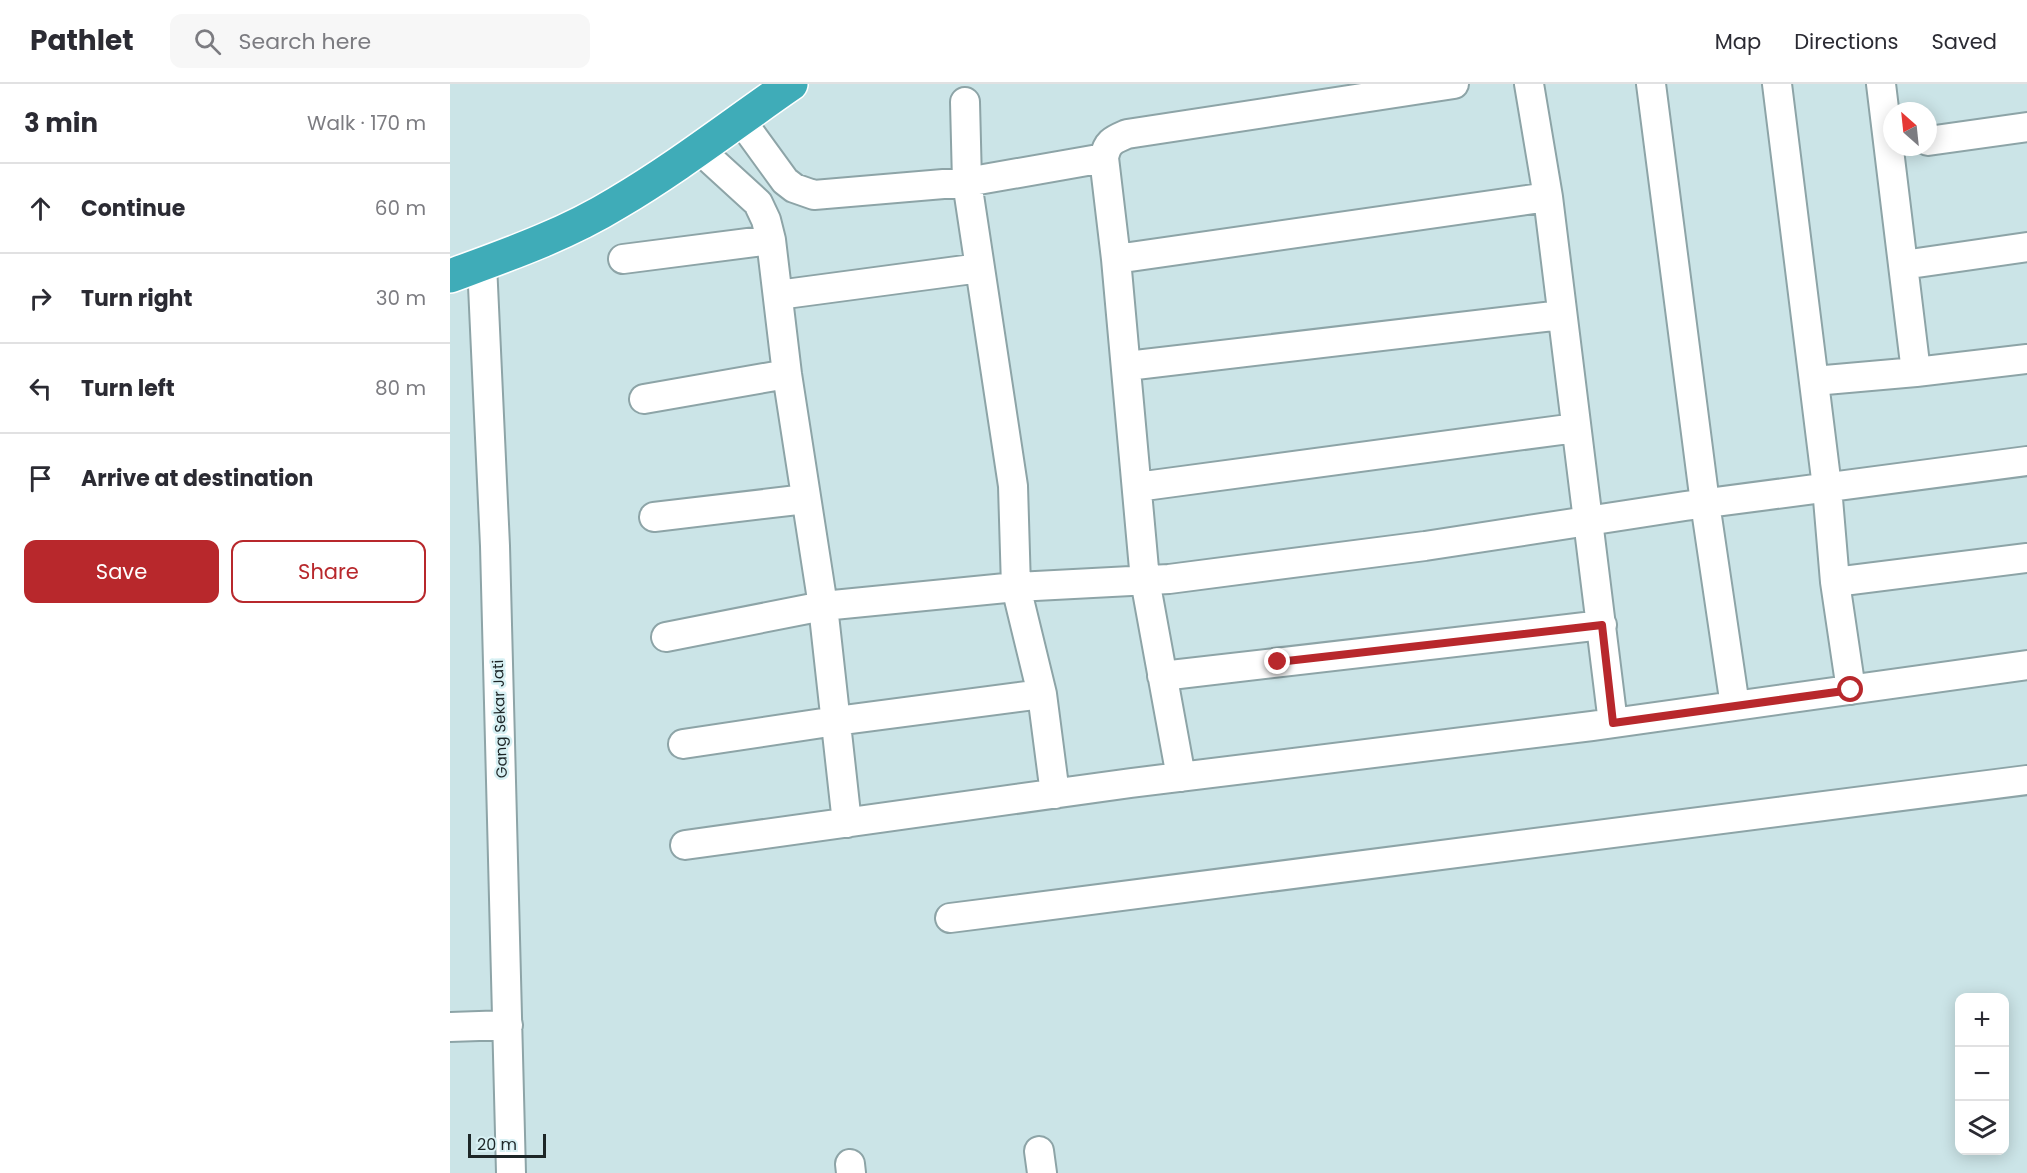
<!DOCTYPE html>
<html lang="en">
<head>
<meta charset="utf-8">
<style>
  :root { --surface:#fff; --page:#f7f7f7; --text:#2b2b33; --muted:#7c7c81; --line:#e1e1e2; --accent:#b8282c }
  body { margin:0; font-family:Poppins,sans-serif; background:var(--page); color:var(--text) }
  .controls { position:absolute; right:18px; bottom:18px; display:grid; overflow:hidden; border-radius:12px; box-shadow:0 3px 15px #0003 }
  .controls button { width:54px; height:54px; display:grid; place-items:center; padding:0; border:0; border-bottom:2px solid var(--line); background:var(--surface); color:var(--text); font:30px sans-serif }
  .compass { position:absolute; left:1433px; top:18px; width:54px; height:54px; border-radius:50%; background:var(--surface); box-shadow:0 3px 15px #0003; rotate:333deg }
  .scale { position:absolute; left:18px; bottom:15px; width:78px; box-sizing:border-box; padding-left:6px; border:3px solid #1d2627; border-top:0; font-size:16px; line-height:21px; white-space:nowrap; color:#1d2627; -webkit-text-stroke:4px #d8f1f4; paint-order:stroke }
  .stop { position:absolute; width:18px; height:18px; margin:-14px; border:4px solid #b8282c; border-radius:50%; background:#fff }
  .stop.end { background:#b8282c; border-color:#fff; box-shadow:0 2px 6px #0008 }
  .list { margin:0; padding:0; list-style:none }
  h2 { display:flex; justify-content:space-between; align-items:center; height:78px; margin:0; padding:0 24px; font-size:26px }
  h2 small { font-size:20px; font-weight:400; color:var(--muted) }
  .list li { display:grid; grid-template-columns:39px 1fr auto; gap:18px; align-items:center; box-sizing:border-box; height:90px; padding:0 24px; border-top:2px solid var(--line) }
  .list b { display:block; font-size:22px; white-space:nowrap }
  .list em { font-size:20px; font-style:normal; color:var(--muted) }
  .actions { display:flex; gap:12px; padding:18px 24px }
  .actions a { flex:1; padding:14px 0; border:2px solid var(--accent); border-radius:12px; text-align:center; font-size:21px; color:var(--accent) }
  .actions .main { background:var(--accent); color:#fff }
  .icon { flex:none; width:33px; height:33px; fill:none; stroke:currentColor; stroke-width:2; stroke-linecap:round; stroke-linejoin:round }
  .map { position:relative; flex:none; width:1577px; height:1089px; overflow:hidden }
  header { display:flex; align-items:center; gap:36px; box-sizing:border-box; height:84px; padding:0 30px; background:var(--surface); border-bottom:2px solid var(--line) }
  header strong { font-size:28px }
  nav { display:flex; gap:33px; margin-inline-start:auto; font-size:21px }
  .search { width:420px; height:54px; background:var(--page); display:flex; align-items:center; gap:15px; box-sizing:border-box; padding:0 21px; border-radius:12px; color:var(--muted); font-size:22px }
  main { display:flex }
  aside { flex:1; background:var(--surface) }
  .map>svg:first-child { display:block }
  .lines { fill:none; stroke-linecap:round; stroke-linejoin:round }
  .street-casing { stroke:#8da4a7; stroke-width:32 }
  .highway-casing { stroke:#fff; stroke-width:36 }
  .street { stroke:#fff; stroke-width:28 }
  .highway { stroke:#3facb8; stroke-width:33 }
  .route { stroke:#b8282c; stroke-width:8 }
  .labels { text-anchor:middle; stroke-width:5; stroke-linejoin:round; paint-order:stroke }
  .street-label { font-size:15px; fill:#1d2627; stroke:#d8f1f4 }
</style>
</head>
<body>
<header>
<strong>Pathlet</strong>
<div class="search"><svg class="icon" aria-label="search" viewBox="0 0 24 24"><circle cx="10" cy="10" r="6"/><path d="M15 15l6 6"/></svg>Search here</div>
<nav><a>Map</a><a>Directions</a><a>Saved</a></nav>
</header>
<main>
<aside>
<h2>3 min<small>Walk · 170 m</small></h2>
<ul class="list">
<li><svg class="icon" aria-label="ahead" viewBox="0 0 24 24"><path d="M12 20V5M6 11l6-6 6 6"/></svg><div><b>Continue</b></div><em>60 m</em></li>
<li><svg class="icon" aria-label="right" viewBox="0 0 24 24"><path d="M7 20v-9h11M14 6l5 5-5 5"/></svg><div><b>Turn right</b></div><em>30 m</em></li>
<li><svg class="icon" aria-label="left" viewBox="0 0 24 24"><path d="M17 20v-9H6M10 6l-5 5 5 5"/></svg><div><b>Turn left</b></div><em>80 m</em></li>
<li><svg class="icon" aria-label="arrive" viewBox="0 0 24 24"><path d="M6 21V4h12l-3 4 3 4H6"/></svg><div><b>Arrive at destination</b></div></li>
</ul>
<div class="actions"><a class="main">Save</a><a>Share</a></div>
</aside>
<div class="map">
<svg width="1577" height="1089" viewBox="0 0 1577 1089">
  <rect width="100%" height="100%" fill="#cbe4e7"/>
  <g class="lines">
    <g class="street-casing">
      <path id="street" d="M1079,0L1098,113
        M1201,0L1255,419L1285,622
        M1327,0L1377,403L1385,498L1401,606
        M1431,0L1466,288L1577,275
        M515,18L517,98L563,402L566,503L592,610L605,710
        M290,35L335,97L344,104L364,111L517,98L654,74
        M1478,57L1577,43
        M250,66L308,119L316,136L321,156L337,290L373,522L397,739
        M173,175L321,156
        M666,175L1098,113L1163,639
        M32,180L45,462L61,1089
        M1453,181L1577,163
        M328,211L530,184
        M677,282L1112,231
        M1364,297L1466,288
        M194,315L337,290
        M687,403L1126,344
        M204,433L356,415
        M1385,498L1577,474
        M216,553L373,522L566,503L719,495L975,462L1235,422L1577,377
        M712,592L1152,541
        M233,660L386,637L592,610
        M731,693L695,496L666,175L654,74C657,58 663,56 677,50L1004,0
        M235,761L681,699L1142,642L1577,581
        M500,834L1577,696
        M0,943L58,941
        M589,1067L592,1089
        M400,1080L401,1089"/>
    </g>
    <g class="highway-casing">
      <path id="highway" d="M0,192C57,171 115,151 167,119C228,83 283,40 341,0"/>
    </g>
    <use href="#street" class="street"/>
    <use href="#highway" class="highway"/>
  </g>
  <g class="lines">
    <path class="route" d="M828,578L1152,541L1163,639L1401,606"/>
  </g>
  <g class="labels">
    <g class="street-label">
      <text transform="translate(50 635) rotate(-92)" y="5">Gang Sekar Jati</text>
    </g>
  </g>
</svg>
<div class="controls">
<button>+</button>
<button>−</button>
<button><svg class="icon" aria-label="layers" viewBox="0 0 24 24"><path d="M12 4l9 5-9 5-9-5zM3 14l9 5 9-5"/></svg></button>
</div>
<svg class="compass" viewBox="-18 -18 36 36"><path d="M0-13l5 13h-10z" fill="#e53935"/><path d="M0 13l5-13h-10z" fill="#7c7c81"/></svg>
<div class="scale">20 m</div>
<div class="stop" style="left:1401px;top:606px"></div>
<div class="stop end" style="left:828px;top:578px"></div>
</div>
</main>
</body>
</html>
